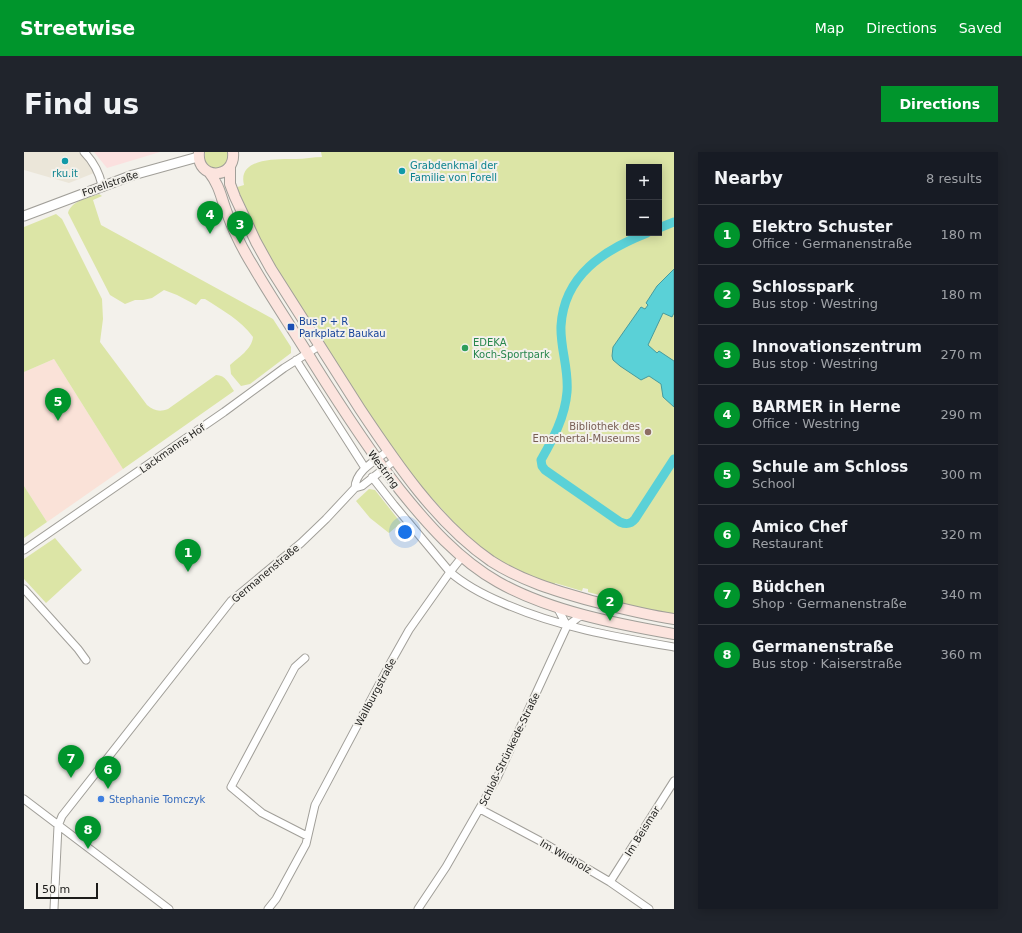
<!DOCTYPE html>
<html lang="en">
<head>
<meta charset="utf-8">
<style>
  :root { --surface:#171b24; --page:#20242c; --text:#f1f3f6; --muted:#9ea1a6; --line:#363941; --accent:#00952c }
  body { margin:0; font-family:"DejaVu Sans",sans-serif; background:var(--page); color:var(--text) }
  .controls { position:absolute; right:12px; top:12px; display:grid; overflow:hidden; border-radius:0px; box-shadow:0 2px 10px #0003 }
  .controls button { width:36px; height:36px; display:grid; place-items:center; padding:0; border:0; border-bottom:1px solid var(--line); background:var(--surface); color:var(--text); font:20px sans-serif }
  .scale { position:absolute; left:12px; bottom:10px; width:62px; box-sizing:border-box; padding-left:4px; border:2px solid #1c1c1a; border-top:0; font-size:11px; line-height:14px; white-space:nowrap; color:#1c1c1a; -webkit-text-stroke:3px #f3f1eb; paint-order:stroke }
  .you { position:absolute; left:381px; top:380px; width:14px; height:14px; margin:-10px; border:3px solid #fff; border-radius:50%; background:#1a73e8; box-shadow:0 0 0 6px #1a73e833 }
  .badge { display:grid; place-items:center; width:26px; height:26px; border-radius:50%; background:var(--accent); color:#fff; font-size:13px; font-weight:700 }
  .pin { position:absolute; translate:-50% -33px; filter:drop-shadow(0 1px 2px #0008) }
  .pin::after { content:''; position:absolute; top:21px; width:14px; height:12px; background:inherit; clip-path:polygon(0 0,100% 0,50% 100%) }
  .list { margin:0; padding:0; list-style:none }
  h2 { display:flex; justify-content:space-between; align-items:center; height:52px; margin:0; padding:0 16px; font-size:17px }
  h2 small { font-size:13px; font-weight:400; color:var(--muted) }
  .list li { display:grid; grid-template-columns:26px 1fr auto; gap:12px; align-items:center; box-sizing:border-box; height:60px; padding:0 16px; border-top:1px solid var(--line) }
  .list b { display:block; font-size:15px; white-space:nowrap }
  .list p { margin:0; font-size:13px; white-space:nowrap; color:var(--muted) }
  .list em { font-size:13px; font-style:normal; color:var(--muted) }
  .map { position:relative; flex:none; width:650px; height:757px; overflow:hidden; border-radius:0px }
  header { display:flex; align-items:center; gap:24px; box-sizing:border-box; height:56px; padding:0 20px; background:var(--accent); color:#fff }
  header strong { font-size:19px }
  nav { display:flex; gap:22px; margin-inline-start:auto; font-size:14px }
  .intro { display:flex; align-items:center; justify-content:space-between; box-sizing:border-box; height:96px; padding:0 24px }
  h1 { margin:0; font-size:28px }
  .button { padding:10px 18px; border-radius:0px; background:var(--accent); color:#fff; font-size:14px; font-weight:700 }
  main { display:flex; gap:24px; padding:0 24px }
  aside { flex:1; background:var(--surface); border-radius:0px; box-shadow:0 2px 10px #0003 }
  .map>svg:first-child { display:block }
  .commercial { fill:#fbe0df }
  .built { fill:#ebe6d9 }
  .education { fill:#fae2d8 }
  .green { fill:#dce5a6; fill-rule:evenodd }
  .water { fill:#5ad1d7; stroke:#479b9e }
  .lines { fill:none; stroke-linecap:round; stroke-linejoin:round }
  .canal { stroke:#5ad1d7; stroke-width:9 }
  .minor-casing { stroke:#a19f99; stroke-width:9 }
  .tertiary-casing { stroke:#a19f99; stroke-width:11 }
  .secondary-casing { stroke:#a19f99; stroke-width:12 }
  .minor { stroke:#fff; stroke-width:7 }
  .tertiary { stroke:#fff; stroke-width:9 }
  .secondary { stroke:#fce4de; stroke-width:10 }
  .culture-dot { fill:#0f9aa8; stroke:#f3f1eb; stroke-width:1.5 }
  .transit-dot { fill:#1a4fb4; stroke:#f3f1eb; stroke-width:1.5 }
  .leisure-dot { fill:#2e9e5b; stroke:#f3f1eb; stroke-width:1.5 }
  .education-dot { fill:#8d6e63; stroke:#f3f1eb; stroke-width:1.5 }
  .shop-dot { fill:#3f7fe0; stroke:#f3f1eb; stroke-width:1.5 }
  .labels { text-anchor:middle; stroke-width:4; stroke-linejoin:round; paint-order:stroke }
  .culture-label { font-size:10px; fill:#0d838f; stroke:#f3f1eb; text-anchor:start }
  .street-label { font-size:10px; fill:#1c1c1a; stroke:#f3f1eb }
  .transit-label { font-size:10px; fill:#164399; stroke:#f3f1eb; text-anchor:start }
  .leisure-label { font-size:10px; fill:#27864d; stroke:#f3f1eb; text-anchor:start }
  .education-label { font-size:10px; fill:#785e54; stroke:#f3f1eb; text-anchor:end }
  .shop-label { font-size:10px; fill:#366cbe; stroke:#f3f1eb; text-anchor:start }
</style>
</head>
<body>
<header>
<strong>Streetwise</strong>
<nav><a>Map</a><a>Directions</a><a>Saved</a></nav>
</header>
<div class="intro"><h1>Find us</h1><a class="button">Directions</a></div>
<main>
<div class="map">
<svg width="650" height="757" viewBox="0 0 650 757">
  <rect width="100%" height="100%" fill="#f3f1eb"/>
  <path class="commercial" d="M70,0H136L83,16Z"/>
  <path class="built" d="M0,0H55L67,15L70,21L45,31L0,18Z"/>
  <path class="education" d="M30,207L99,317L23,370L0,334V220Z"/>
  <path class="green" d="M181,0H205V9L195,17L187,16L181,9Z
    M297,0H650V462L579,448V444L564,440V437L559,436L558,439L531,431V434L509,426L489,417L475,408L454,394L436,377L395,332L350,272L243,101L210,36L220,33C213,5 255,7 272,7C281,7 289,5 298,5ZM605,15H635V81H605Z
    M75,42L78,44L69,48L77,73L249,167L267,195V201L226,232L217,234L207,222L206,213C214,206 228,197 229,185C217,168 198,158 181,147H177L172,153L153,143L140,138L128,146L119,148H111L101,152L86,143L44,61C47,49 64,46 75,42Z
    M32,62L38,67L78,147L79,167L76,190L123,253C130,259 136,260 144,257L192,223C202,223 205,232 210,239L99,317L30,207L0,220V75Z
    M0,334L23,370L0,386Z
    M345,337L351,338L377,371L365,381L346,366L332,349Z
    M31,386L58,418L22,451L0,427V407Z"/>
  <path class="water" d="M650,117V161L648,165L639,161L624,193L633,201L635,199L650,209V255L639,245L637,232L625,224L617,228L596,214L589,208L588,204L589,195L617,155L621,157L624,153L622,151L633,134Z"/>
  <g class="lines">
    <path class="canal" d="M635,76L650,70
      M623,81C580,98 540,123 537,174C536,196 545,217 543,240C541,265 529,287 517,308L518,314L521,318L596,370C603,373 607,372 611,367L650,307"/>
    <g class="minor-casing">
      <path id="minor" d="M60,0C70,10 75,20 78,33
        M272,208L341,316
        M348,325L370,353L426,420C442,434 460,443 479,451C533,475 592,485 650,495
        M331,336C331,319 352,308 364,299
        M0,398L200,260L260,216L295,194
        M0,437L54,497L62,508
        M533,455L543,474
        M281,506L271,515L207,635L238,661L283,684
        M0,647L145,757
        M456,657L518,690L586,730L625,757
        M586,730L650,629
        M30,757L34,674L38,664L207,449L277,391L302,367L331,336L338,334L371,308
        M244,757L252,747L282,692L291,653L367,510L385,478L426,420L438,405
        M394,757L422,715L473,626L543,474L555,465L563,463"/>
    </g>
    <g class="tertiary-casing">
      <path id="tertiary" d="M0,64L109,23L174,5"/>
    </g>
    <g class="secondary-casing">
      <path id="secondary" d="M175,0C172,29 212,28 209,0
        M206,14V32L211,45L232,90L247,117C276,163 306,210 336,257C372,311 413,372 467,409C498,429 532,439 568,449C595,456 622,463 650,467
        M185,20C196,34 197,46 203,61C210,80 219,98 229,114C248,147 270,179 290,212C317,255 344,297 376,338C404,373 435,408 474,430C525,459 593,472 650,482"/>
    </g>
    <use href="#minor" class="minor"/>
    <use href="#tertiary" class="tertiary"/>
    <use href="#secondary" class="secondary"/>
  </g>
  <g class="culture-dot">
    <circle cx="41" cy="9" r="4"/>
    <circle cx="378" cy="19" r="4"/>
  </g>
  <rect class="transit-dot" x="263" y="171" width="8" height="8" rx="2"/>
  <circle class="leisure-dot" cx="441" cy="196" r="4"/>
  <circle class="education-dot" cx="624" cy="280" r="4"/>
  <circle class="shop-dot" cx="77" cy="647" r="4"/>
  <g class="labels">
    <g class="culture-label">
      <text x="386" y="17">Grabdenkmal der<tspan x="386" dy="12">Familie von Forell</tspan></text>
      <text x="41" y="25" text-anchor="middle">rku.it</text>
    </g>
    <g class="street-label">
      <text transform="translate(86 31) rotate(-19)" y="4">Forellstraße</text>
      <text transform="translate(148 296) rotate(-35)" y="4">Lackmanns Hof</text>
      <text transform="translate(360 317) rotate(53)" y="4">Westring</text>
      <text transform="translate(241 421) rotate(-40)" y="4">Germanenstraße</text>
      <text transform="translate(351 540) rotate(-62)" y="4">Wallburgstraße</text>
      <text transform="translate(485 597) rotate(-64)" y="4">Schloß-Strünkede-Straße</text>
      <text transform="translate(618 679) rotate(-58)" y="4">Im Beismar</text>
      <text transform="translate(542 704) rotate(30)" y="4">Im Wildholz</text>
    </g>
    <g class="transit-label">
      <text x="275" y="173">Bus P + R<tspan x="275" dy="12">Parkplatz Baukau</tspan></text>
    </g>
    <g class="leisure-label">
      <text x="449" y="194">EDEKA<tspan x="449" dy="12">Koch-Sportpark</tspan></text>
    </g>
    <g class="education-label">
      <text x="616" y="278">Bibliothek des<tspan x="616" dy="12">Emschertal-Museums</tspan></text>
    </g>
    <g class="shop-label">
      <text x="85" y="651">Stephanie Tomczyk</text>
    </g>
  </g>
</svg>
<div class="controls">
<button>+</button>
<button>−</button>
</div>
<div class="scale">50 m</div>
<div class="you"></div>
<div class="pin badge" style="left:164px;top:420px">1</div>
<div class="pin badge" style="left:586px;top:469px">2</div>
<div class="pin badge" style="left:216px;top:92px">3</div>
<div class="pin badge" style="left:186px;top:82px">4</div>
<div class="pin badge" style="left:34px;top:269px">5</div>
<div class="pin badge" style="left:84px;top:637px">6</div>
<div class="pin badge" style="left:47px;top:626px">7</div>
<div class="pin badge" style="left:64px;top:697px">8</div>
</div>
<aside>
<h2>Nearby<small>8 results</small></h2>
<ul class="list">
<li><span class="badge">1</span><div><b>Elektro Schuster</b><p>Office · Germanenstraße</p></div><em>180 m</em></li>
<li><span class="badge">2</span><div><b>Schlosspark</b><p>Bus stop · Westring</p></div><em>180 m</em></li>
<li><span class="badge">3</span><div><b>Innovationszentrum</b><p>Bus stop · Westring</p></div><em>270 m</em></li>
<li><span class="badge">4</span><div><b>BARMER in Herne</b><p>Office · Westring</p></div><em>290 m</em></li>
<li><span class="badge">5</span><div><b>Schule am Schloss</b><p>School</p></div><em>300 m</em></li>
<li><span class="badge">6</span><div><b>Amico Chef</b><p>Restaurant</p></div><em>320 m</em></li>
<li><span class="badge">7</span><div><b>Büdchen</b><p>Shop · Germanenstraße</p></div><em>340 m</em></li>
<li><span class="badge">8</span><div><b>Germanenstraße</b><p>Bus stop · Kaiserstraße</p></div><em>360 m</em></li>
</ul>
</aside>
</main>
</body>
</html>
